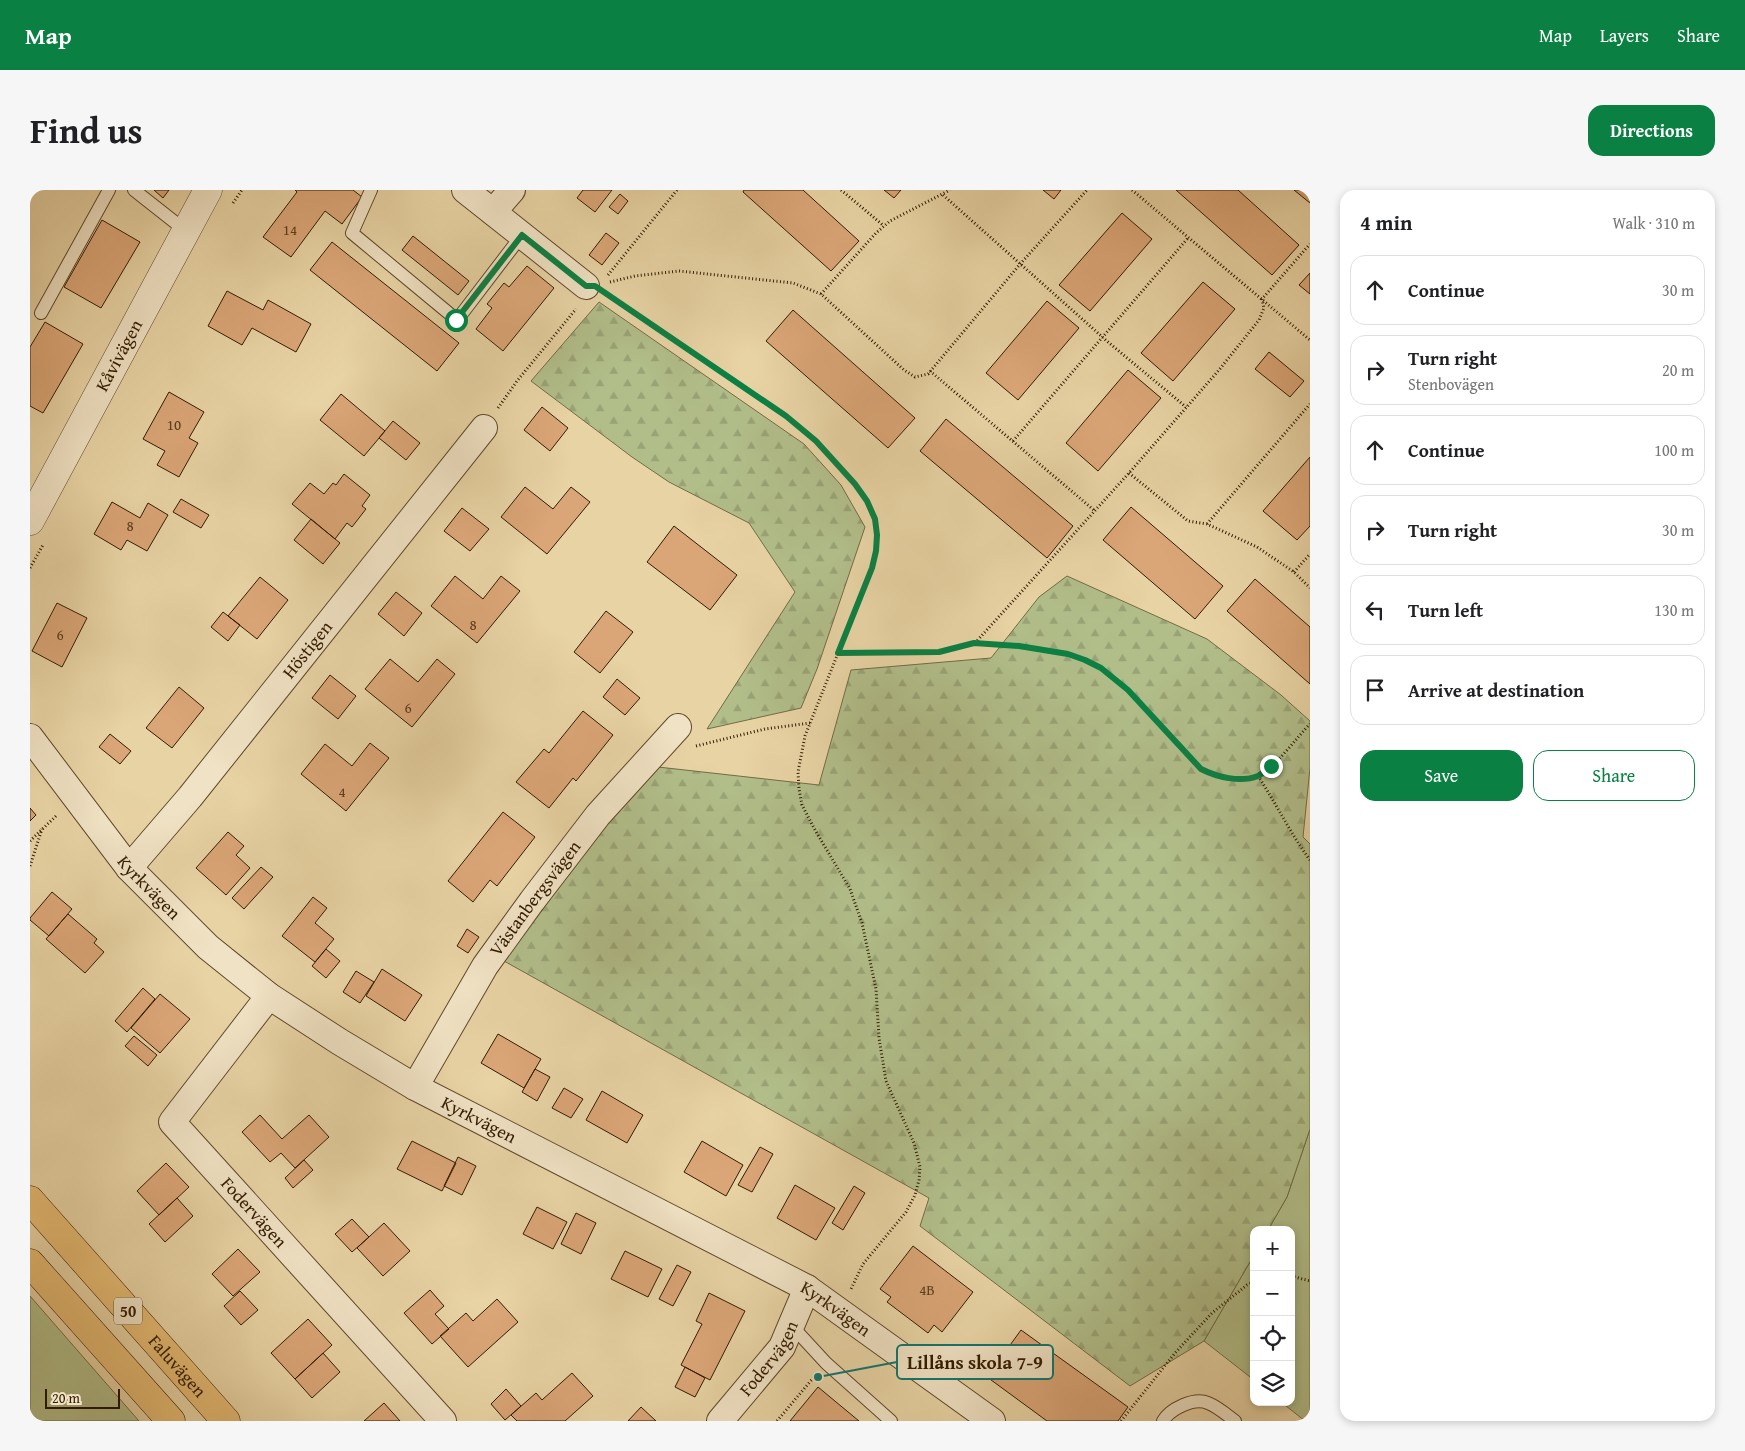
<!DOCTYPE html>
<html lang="en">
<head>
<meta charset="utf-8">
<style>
  :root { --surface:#fff; --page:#f6f6f6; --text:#202124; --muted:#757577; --line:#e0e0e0; --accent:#0b8043 }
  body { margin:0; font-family:"Gentium Book Plus",serif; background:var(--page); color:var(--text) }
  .controls { position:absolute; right:15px; bottom:15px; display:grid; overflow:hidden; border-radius:10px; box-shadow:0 2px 8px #0003 }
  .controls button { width:45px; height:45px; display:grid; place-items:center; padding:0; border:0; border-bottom:1px solid var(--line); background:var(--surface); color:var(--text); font:25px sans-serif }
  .scale { position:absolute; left:15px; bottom:12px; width:75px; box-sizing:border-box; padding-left:5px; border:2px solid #321b00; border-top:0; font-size:14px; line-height:18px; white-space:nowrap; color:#321b00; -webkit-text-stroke:4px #f0e2c4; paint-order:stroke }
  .stop { position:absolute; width:15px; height:15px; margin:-11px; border:4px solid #0b8043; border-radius:50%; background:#fff }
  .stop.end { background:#0b8043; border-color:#fff; box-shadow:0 1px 5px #0008 }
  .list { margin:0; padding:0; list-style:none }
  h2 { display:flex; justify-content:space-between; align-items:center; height:65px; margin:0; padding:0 20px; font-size:21px }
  h2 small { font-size:16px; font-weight:400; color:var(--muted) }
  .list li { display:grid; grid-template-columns:32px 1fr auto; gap:15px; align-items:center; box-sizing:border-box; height:70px; margin:0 10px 10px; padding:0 10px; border:1px solid var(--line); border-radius:15px }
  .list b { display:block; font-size:19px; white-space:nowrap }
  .list p { margin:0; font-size:16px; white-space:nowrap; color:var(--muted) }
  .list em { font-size:16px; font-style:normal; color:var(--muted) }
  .actions { display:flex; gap:10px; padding:15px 20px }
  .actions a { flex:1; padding:11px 0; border:1px solid var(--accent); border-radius:15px; text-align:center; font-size:18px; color:var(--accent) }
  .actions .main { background:var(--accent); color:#fff }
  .icon { flex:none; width:28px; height:28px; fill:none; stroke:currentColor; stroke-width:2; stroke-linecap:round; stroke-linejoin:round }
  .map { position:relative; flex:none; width:1280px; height:1231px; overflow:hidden; border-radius:15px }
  header { display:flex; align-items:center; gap:30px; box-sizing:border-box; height:70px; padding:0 25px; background:var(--accent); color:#fff }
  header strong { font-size:24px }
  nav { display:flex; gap:28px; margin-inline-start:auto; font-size:18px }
  .intro { display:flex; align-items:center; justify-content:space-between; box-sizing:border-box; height:120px; padding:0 30px }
  h1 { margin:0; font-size:35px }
  .button { padding:12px 22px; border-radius:15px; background:var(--accent); color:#fff; font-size:18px; font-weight:700 }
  main { display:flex; gap:30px; padding:0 30px }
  aside { flex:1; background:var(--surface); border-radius:15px; box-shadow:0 2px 8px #0003 }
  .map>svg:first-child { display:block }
  .green { fill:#b1be8a; stroke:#726c45 }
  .forest { fill:url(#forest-firs); stroke:#726c45 }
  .building { fill:#dba677; stroke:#321b00 }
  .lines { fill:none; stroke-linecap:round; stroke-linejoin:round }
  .service-casing { stroke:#604929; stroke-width:14 }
  .minor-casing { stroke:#604929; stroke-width:28 }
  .tertiary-casing { stroke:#604929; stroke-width:29 }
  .trunk-casing { stroke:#321b00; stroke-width:29 }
  .path { stroke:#321b00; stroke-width:3; stroke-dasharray:1 2.5; stroke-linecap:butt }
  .service { stroke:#f0e2c4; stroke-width:12 }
  .minor { stroke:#f0e2c4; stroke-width:26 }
  .tertiary { stroke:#f0e2c4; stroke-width:28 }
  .trunk { stroke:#e4ba72; stroke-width:28 }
  .route { stroke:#0b8043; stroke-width:6 }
  .labels { text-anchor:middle; stroke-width:4; stroke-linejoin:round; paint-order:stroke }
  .number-label { font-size:15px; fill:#5c3e1e }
  .shield { fill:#f0e2c4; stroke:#6b573b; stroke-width:1 }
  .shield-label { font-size:16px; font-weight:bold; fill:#321b00 }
  .street-label { font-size:18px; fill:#321b00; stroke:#f0e2c4 }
  .leader { fill:none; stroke:#0f766e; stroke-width:2 }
  .callout-dot { fill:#0f766e; stroke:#f0e2c4; stroke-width:2 }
  .callout { fill:#f0e2c4; stroke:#0f766e; stroke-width:2 }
  .callout-label { font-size:19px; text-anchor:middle; font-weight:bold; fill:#321b00 }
</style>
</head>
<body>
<header>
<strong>Map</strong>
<nav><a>Map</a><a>Layers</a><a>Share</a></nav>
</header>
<div class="intro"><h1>Find us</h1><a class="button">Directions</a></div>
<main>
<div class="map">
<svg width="1280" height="1231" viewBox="0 0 1280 1231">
  <defs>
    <pattern id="forest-firs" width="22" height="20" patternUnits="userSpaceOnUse" patternTransform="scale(1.25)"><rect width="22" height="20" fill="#b1be8a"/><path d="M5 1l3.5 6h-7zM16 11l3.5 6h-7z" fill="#99a375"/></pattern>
  </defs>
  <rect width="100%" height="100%" fill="#e8d3a4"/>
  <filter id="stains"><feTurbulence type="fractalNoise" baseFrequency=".004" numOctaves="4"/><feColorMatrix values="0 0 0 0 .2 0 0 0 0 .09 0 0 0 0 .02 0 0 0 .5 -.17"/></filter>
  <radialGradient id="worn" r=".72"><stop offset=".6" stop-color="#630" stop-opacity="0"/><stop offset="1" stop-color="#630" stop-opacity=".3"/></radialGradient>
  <path class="green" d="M1280,939V1231H1275L1251,1212H1261V1040H1238L1257,1007Z
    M1224,1065V1190L1174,1151Z
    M0,1106L109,1231H0Z"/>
  <path class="forest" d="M569,112L774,254L811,295L835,337L787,479L771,518L677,539L765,402L719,333L639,292L602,267L501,191Z
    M1037,386L1177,449L1251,505L1280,531V578L1273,647L1280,654V939L1257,1007L1238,1040H1224V1065L1174,1151L1100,1196L890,1036L899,1008L474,771L619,576L789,595L821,480L961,468L1009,407Z"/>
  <path class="building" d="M124,0H139L133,8Z
    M265,0H323L332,7L312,34L295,21L261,67L233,47L267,2Z
    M553,0H582L565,22L547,8Z
    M714,0H773L829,51L801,81L713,2Z
    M854,0H871L864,8Z
    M1013,0H1031L1024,9Z
    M1146,0H1208L1269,55L1242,85Z
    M1264,0H1280V13Z
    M590,4L598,11L588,24L579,17Z
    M1092,23L1122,49L1060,121L1029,95Z
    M72,30L110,52L71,118L34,97Z
    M576,43L589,53L572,75L559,65Z
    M383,46L439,91L428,105L372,60Z
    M302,52L429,153L407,181L280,80Z
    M497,76L524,98L473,161L446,139L462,118L457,114L474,93L479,97Z
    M1280,83V104L1269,95Z
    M1173,92L1205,119L1143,191L1111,163Z
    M197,101L233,120L238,110L281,134L266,162L222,138L212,155L178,136Z
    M1017,111L1049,138L988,210L956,183Z
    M763,120L885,228L858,258L736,151Z
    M15,132L53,154L13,223L0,216V157Z
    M1239,162L1274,191L1260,207L1225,179Z
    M1098,180L1131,208L1068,281L1036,253Z
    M139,202L174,222L159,248L168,253L149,287L127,275L135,261L113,249Z
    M311,204L355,241L334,266L290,230Z
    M512,217L538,238L520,261L494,240Z
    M916,229L1043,336L1017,368L890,261Z
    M363,231L390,253L376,270L349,248Z
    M1280,267V336L1267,350L1233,321Z
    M314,284L340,305L332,316L336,319L322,337L317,333L305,349L262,314L280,293L294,304L303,293L306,295Z
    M495,297L523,319L541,297L560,312L517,364L471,327Z
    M151,309L179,325L171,338L143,322Z
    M82,312L110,328L118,313L138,325L117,361L97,350L91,360L64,344Z
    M1101,317L1193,396L1165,429L1073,350Z
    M432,318L459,339L440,361L414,341Z
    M281,329L310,353L293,374L264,350Z
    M644,336L707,385L680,420L617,372Z
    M425,386L453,409L471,386L490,401L447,453L401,416Z
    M230,387L258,410L227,449L198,426Z
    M1225,389L1280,437V494L1197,421Z
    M366,402L392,423L374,446L348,424Z
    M27,413L57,428L32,477L2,461Z
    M576,421L603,442L570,483L544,462Z
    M193,422L210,435L198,451L181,437Z
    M360,469L388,492L407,469L425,484L382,537L335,499Z
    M300,485L326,506L308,529L282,508Z
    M587,489L610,508L595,525L573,507Z
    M149,497L174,518L142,558L116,538Z
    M553,521L583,545L546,591L543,588L519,618L486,592L514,559L519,563Z
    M80,544L101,561L90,574L69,557Z
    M340,553L359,568L316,621L271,584L295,554L322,576Z
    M0,618L6,625L0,631Z
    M473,622L505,647L467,696L460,690L443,712L418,691Z
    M198,642L214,656L206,665L220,678L196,705L166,678Z
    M231,677L243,687L214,719L202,708Z
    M22,702L42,719L19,746L0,730V728Z
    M283,707L297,718L285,733L304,749L285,772L252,746Z
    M38,724L67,749L64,753L74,762L55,783L16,749Z
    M437,739L449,747L438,763L427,756Z
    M296,759L310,771L296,788L282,776Z
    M352,779L392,805L375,831L336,806Z
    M326,781L344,792L330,813L313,802Z
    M113,798L125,809L97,842L85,831Z
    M130,804L160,829L130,863L101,838Z
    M468,844L511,869L494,898L451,873Z
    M104,846L127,865L118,876L95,856Z
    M505,879L520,887L507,911L492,902Z
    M534,898L553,909L541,928L522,918Z
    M572,901L613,925L597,953L556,930Z
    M230,925L252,949L279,925L299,947L265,978L251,963L240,972L212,942Z
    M382,951L426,973L412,1001L367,979Z
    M672,951L713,975L696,1006L654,982Z
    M730,957L743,964L722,1002L708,995Z
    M428,967L446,976L432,1005L414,996Z
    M274,970L283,980L263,998L255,988Z
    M136,973L159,997L129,1025L107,1001Z
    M765,995L805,1018L786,1050L747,1028Z
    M824,996L835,1003L813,1040L802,1033Z
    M147,1008L163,1026L135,1052L119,1034Z
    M507,1017L537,1032L523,1059L493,1044Z
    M546,1023L566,1033L551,1064L531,1054Z
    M322,1029L339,1047L322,1062L305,1044Z
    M354,1033L380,1061L353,1086L327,1058Z
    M883,1056L943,1102L912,1142L904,1135L898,1143L857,1112L861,1107L850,1099Z
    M208,1059L230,1082L203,1106L182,1084Z
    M595,1061L632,1079L618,1107L581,1089Z
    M647,1075L661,1082L643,1116L629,1109Z
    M400,1100L414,1116L405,1124L419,1139L402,1154L374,1123Z
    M210,1101L228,1120L211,1135L194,1116Z
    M679,1103L715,1121L680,1190L651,1175L672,1134L666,1131Z
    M467,1109L488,1132L438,1177L410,1146L436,1123L443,1131Z
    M278,1129L302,1155L265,1189L241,1163Z
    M991,1140L1098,1217L1088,1231H1017L957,1187Z
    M293,1163L310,1182L282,1208L265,1189Z
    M655,1177L675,1188L665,1207L645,1197Z
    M542,1183L563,1206L535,1231H487L481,1225L506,1203L512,1210Z
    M788,1197L829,1231H760Z
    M476,1199L491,1216L475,1230L461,1214Z
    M354,1213L370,1231H334Z
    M611,1217L626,1231H598Z"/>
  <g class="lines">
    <g class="service-casing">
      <path id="service" d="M104,0L156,41
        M341,0L322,43L427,130L492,45
        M11,123L79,0
        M761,1135L796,1173L861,1231
        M1133,1231C1140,1219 1164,1207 1178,1213C1188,1217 1197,1225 1205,1231"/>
    </g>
    <g class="minor-casing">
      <g id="minor">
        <path d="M435,0L556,96"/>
        <path d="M463,22L482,0"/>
        <path id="s1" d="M0,547L99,678L178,757L239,806L310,852L385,897L777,1098L962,1231"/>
        <path id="s2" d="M99,678L160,607L454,238"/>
        <path id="s3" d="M239,806L142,932L413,1231"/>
        <path id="s4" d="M385,897L455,776L502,711L568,625L648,537"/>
        <path id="s5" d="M690,1231L752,1157L777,1098"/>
      </g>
    </g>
    <g class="tertiary-casing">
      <g id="tertiary">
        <path id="s6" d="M0,331L178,0"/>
      </g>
    </g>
    <g class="trunk-casing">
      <g id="trunk">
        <path id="s7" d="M0,1010L196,1231"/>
        <path d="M0,1073L141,1231"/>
      </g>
    </g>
    <path class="path" d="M811,0L854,36
      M1102,0L1280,150
      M913,5L1078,152L1156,217
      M203,13L212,0
      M578,85L647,0
      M580,92L605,86L649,81L763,93L791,104L874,180L885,187L898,184L991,73L1057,0
      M791,104L846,43L860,31L920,0
      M579,106L756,226L786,251L825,294L837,311L845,329L847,345L846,361L842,378L775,546L768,582L769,599L772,615L785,640L820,699L832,733L846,799L849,848L856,891L884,953L890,977L889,990L885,1005L876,1022L833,1074L821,1099
      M900,181L1065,321
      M468,218L487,191L546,119
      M983,251L1158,48
      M1099,283L1158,331L1177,334L1227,357L1264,382L1280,398
      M1177,334L1280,214
      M0,378L13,355
      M1264,382L1280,364
      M945,453L1099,283L1189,180L1229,130L1234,118L1232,109L1280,54
      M808,463L909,462L944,453L989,456L1038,464L1055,470L1071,478L1098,500L1171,579C1187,587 1210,593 1228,586C1244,579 1267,547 1280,534
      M666,556L735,539L780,533
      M1228,586C1246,613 1260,643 1280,670
      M0,651L27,625
      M0,676L12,639
      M1261,1086L1280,1091
      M747,1231L784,1187
      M1091,1231L1145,1163L1182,1123L1217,1095L1224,1092"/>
    <use href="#service" class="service"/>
    <use href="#minor" class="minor"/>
    <use href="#tertiary" class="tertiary"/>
    <use href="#trunk" class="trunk"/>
  </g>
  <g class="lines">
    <path class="route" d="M426,130L492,45L556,96H565L756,226L786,251L825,294L837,311L845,329L847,345L846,361L842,378L808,463L909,462L944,453L989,456L1038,464L1055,470L1071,478L1098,500L1171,579C1187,587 1210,593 1228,586C1232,584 1237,579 1241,576"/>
  </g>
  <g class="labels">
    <g class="number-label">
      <text x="260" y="45">14</text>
      <text x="144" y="240">10</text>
      <text x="100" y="341">8</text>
      <text x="443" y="440">8</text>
      <text x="30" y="450">6</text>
      <text x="378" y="523">6</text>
      <text x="312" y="607">4</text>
      <text x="897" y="1105">4B</text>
    </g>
    <rect class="shield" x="84" y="1107.5" width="28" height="27" rx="4"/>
    <g class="shield-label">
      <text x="98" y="1127">50</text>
    </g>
    <g class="street-label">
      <text dy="6" stroke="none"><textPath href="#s6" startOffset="188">Kåvivägen</textPath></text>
      <text dy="6" stroke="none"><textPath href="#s2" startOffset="282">Höstigen</textPath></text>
      <text dy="6" stroke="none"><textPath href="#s1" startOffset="192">Kyrkvägen</textPath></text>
      <text dy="6" stroke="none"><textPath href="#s4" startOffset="224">Västanbergsvägen</textPath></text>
      <text dy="6" stroke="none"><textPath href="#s1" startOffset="598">Kyrkvägen</textPath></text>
      <text dy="6" stroke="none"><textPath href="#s3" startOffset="281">Fodervägen</textPath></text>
      <text dy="6" stroke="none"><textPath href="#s1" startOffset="1002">Kyrkvägen</textPath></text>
      <text dy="6" stroke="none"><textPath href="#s5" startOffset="80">Fodervägen</textPath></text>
      <text dy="6" stroke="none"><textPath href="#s7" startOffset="222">Faluvägen</textPath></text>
    </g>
  </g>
  <path class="leader" d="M788 1187L867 1172"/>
  <circle class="callout-dot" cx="788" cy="1187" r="5"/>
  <rect class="callout" x="867" y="1155" width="156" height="34" rx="5"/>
  <g class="callout-label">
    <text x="945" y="1179">Lillåns skola 7-9</text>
  </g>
  <rect width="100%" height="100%" filter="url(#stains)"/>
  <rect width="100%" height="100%" fill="url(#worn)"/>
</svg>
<div class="controls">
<button>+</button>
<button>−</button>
<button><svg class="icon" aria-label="locate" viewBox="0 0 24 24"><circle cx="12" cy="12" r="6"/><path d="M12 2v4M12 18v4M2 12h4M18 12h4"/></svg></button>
<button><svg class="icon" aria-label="layers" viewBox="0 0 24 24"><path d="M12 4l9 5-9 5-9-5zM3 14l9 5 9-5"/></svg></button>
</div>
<div class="scale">20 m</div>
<div class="stop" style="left:426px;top:130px"></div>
<div class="stop end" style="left:1241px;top:576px"></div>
</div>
<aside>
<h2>4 min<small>Walk · 310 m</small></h2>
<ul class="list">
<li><svg class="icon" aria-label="ahead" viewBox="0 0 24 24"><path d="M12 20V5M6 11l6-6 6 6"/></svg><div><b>Continue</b></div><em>30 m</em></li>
<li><svg class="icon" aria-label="right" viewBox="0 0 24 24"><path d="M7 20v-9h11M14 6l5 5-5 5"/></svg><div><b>Turn right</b><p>Stenbovägen</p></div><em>20 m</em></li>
<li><svg class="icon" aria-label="ahead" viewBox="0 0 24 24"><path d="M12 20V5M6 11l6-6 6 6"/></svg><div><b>Continue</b></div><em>100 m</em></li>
<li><svg class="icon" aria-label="right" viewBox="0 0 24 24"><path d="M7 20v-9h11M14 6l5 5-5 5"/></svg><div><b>Turn right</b></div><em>30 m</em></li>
<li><svg class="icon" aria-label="left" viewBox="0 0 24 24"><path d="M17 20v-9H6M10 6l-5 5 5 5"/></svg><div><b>Turn left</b></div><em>130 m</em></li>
<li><svg class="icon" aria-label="arrive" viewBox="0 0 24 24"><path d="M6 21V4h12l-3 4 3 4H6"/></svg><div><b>Arrive at destination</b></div></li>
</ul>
<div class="actions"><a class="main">Save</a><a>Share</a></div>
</aside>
</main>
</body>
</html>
